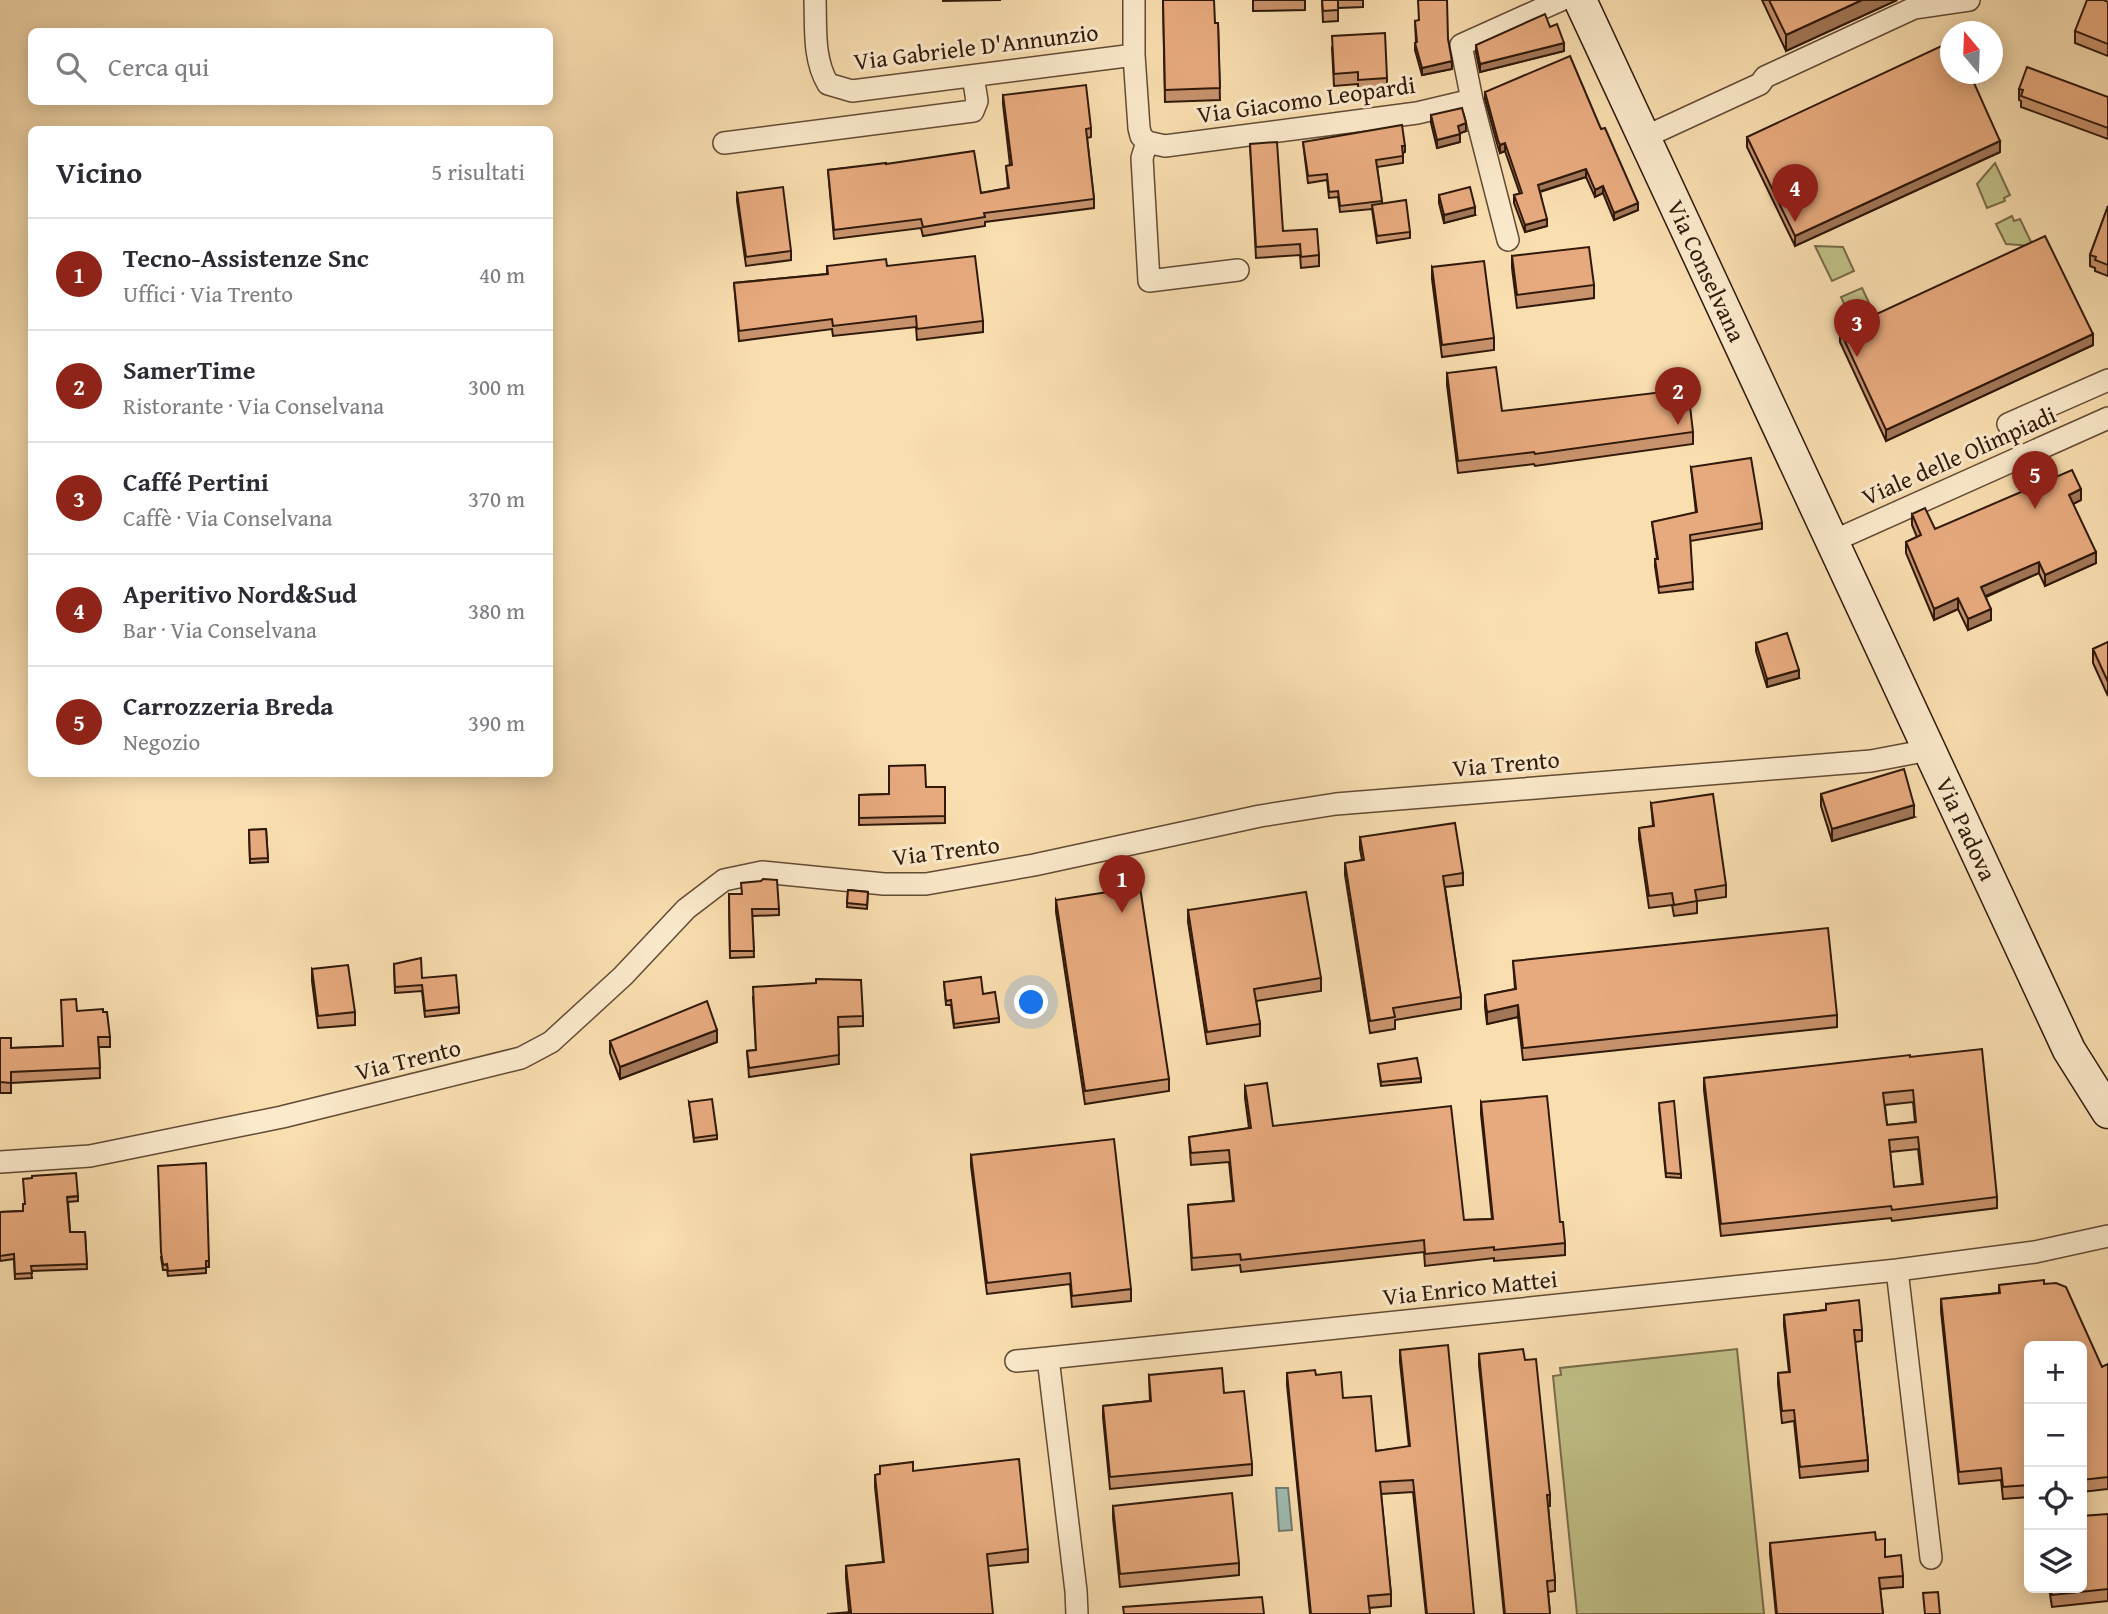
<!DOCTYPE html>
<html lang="it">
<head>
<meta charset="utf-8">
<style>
  :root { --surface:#fff; --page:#f2f2f3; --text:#2b2b33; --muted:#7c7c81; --line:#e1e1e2; --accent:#8f2418 }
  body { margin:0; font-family:"Gentium Book Plus",serif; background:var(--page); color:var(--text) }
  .controls { position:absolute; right:21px; bottom:21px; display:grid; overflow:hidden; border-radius:10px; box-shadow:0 4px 18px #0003 }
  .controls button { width:63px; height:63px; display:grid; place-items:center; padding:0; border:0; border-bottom:2px solid var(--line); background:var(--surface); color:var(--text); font:35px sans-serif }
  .compass { position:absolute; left:1940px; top:21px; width:63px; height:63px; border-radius:50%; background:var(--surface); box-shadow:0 4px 18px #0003; rotate:341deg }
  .you { position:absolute; left:1032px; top:1003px; width:24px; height:24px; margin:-18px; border:5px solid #fff; border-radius:50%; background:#1a73e8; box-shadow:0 0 0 10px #1a73e833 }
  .badge { display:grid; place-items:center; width:46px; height:46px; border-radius:50%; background:var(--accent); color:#fff; font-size:23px; font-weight:700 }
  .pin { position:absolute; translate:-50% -58px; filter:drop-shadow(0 2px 4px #0008) }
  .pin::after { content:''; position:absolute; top:37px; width:24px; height:21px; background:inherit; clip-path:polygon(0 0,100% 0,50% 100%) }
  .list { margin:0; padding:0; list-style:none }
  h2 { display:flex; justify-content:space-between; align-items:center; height:91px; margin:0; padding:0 28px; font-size:30px }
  h2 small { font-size:23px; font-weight:400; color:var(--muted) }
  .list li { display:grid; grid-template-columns:46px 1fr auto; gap:21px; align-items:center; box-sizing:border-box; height:112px; padding:0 28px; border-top:2px solid var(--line) }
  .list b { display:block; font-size:26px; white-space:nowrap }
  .list p { margin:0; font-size:23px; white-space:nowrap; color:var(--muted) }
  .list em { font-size:23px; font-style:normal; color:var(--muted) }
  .icon { flex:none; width:38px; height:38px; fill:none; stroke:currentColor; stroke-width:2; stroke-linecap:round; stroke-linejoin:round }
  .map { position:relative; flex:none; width:2108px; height:1614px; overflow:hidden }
  .search { position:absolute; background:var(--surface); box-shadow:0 4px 18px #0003; left:28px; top:28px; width:525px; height:77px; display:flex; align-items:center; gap:18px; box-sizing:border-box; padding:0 24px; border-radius:10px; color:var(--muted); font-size:26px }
  .panel { position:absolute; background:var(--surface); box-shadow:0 4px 18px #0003; left:28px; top:126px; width:525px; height:651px; border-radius:10px }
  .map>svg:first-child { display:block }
  .green { fill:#c1c088; stroke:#786c49; stroke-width:2 }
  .water { fill:#9ebbb1; stroke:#727a6e; stroke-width:2 }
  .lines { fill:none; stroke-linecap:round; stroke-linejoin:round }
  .street-casing { stroke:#624a34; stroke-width:24 }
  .secondary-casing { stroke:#30190a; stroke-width:35 }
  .street { stroke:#fbeacc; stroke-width:21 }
  .secondary { stroke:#fbeacc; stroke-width:32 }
  .wall { fill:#c7926c; stroke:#30190a; stroke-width:2; fill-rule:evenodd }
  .shaded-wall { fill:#a27758; stroke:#30190a; stroke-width:2 }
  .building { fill:#e7aa7e; stroke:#30190a; stroke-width:2; fill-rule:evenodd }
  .labels { text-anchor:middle; stroke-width:6; stroke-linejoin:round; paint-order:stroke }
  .street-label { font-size:24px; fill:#30190a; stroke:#fbeacc }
</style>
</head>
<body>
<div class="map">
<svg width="2108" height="1614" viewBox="0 0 2108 1614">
  <rect width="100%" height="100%" fill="#f9deb0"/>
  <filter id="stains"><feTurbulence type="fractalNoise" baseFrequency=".00286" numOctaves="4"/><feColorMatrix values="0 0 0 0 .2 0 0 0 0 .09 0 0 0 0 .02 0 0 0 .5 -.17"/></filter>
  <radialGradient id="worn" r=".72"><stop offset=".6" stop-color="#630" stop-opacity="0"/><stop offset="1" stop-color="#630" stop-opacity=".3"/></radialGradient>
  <path class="green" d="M1995,163L2010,195L2004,198L2005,201L1987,208L1977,184Z
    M2012,216L2014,221L2020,219L2033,246L2006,244L1996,224Z
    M1815,246L1843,247L1854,271L1832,281Z
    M1862,288L1870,305L1854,327L1841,297Z
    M1737,1349L1764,1614H1577L1553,1376L1561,1375L1560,1368Z"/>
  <path class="water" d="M1276,1488H1288L1292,1530L1279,1531Z"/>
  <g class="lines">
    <g class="street-casing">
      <path id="street" d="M815,0C816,28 813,59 828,84L852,91L1134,55
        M1134,0V55L1139,128L1141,136L1147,142L1142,158L1149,281L1238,270
        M1472,100L1508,240
        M1645,137L1760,84L1765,77L1914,8L1969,0
        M1147,142L1165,146L1417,113L1472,100L1461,45L1561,0
        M724,143L973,111L977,101L973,76
        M2008,424L2108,380
        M1831,542L2108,418
        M0,1162L90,1156L282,1117L521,1058L551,1042L623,976L686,909L724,880L762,872L884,884H926L1034,865L1260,816L1336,804L1871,761L1913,753L1927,747
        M1897,1270L1931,1558
        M1016,1361L1048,1358
        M1077,1614L1076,1591L1048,1358L1897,1270L2035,1252L2108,1236"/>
    </g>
    <g class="secondary-casing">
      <path id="secondary" d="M1580,0L2069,1050L2108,1112"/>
    </g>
    <use href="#street" class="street"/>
    <use href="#secondary" class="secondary"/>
  </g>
  <path class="wall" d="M943,0H1001L943,1Z
    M1163,0L1215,23H1218L1220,100L1165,102Z
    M1253,0H1305V10L1253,11Z
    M1322,0H1363V7L1338,8V21L1323,22Z
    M1762,0H1897L1786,51Z
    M2108,2V56L2075,43V31Z
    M1415,21L1448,39L1452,69L1422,75L1415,50V43L1416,42Z
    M1476,45L1564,51L1480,72L1476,53Z
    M1332,48L1387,78V90L1358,92V84L1334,86Z
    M2019,89L2108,97V139L2021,107V101L2019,100Z
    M1485,92L1601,129L1638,210L1614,220L1603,193L1595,197L1586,177L1540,192L1547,226L1525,232L1514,203V195L1520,194L1505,151L1500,153L1498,147L1485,99Z
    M1003,95L1091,128V137L1087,138L1094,199V208L985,222V226L923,236L921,228L834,239L828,170L886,164L981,193L1008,188L1006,166L1010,165L1003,104Z
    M1431,115L1466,131L1460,133V142L1437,148L1431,123Z
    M1747,137L2000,152L1795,246L1747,147Z
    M1303,142L1405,146V152L1403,153V163L1377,167L1382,203L1410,232V238L1377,243L1372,209L1340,212L1338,197L1329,198L1327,180L1308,183Z
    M1250,144L1283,231L1319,255V266L1301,268L1300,255L1256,258Z
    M737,193L791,251V260L746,266L737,201Z
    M1439,195L1475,215L1444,223L1439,203Z
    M2108,206V276L2095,271V268L2090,266V255Z
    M1512,256L1594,285V298L1517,308L1512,268Z
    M827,266H887L983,321V332L917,340L916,327L833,336L832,329L739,341L734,283L827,274Z
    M1432,267L1494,338V350L1442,357L1432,279Z
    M1840,331L2093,345L1886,441L1840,342Z
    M1447,373L1502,411L1693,432V444L1535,466L1534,464L1458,473L1447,385Z
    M1691,467L1762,523V529L1690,541L1693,589L1659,593L1655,566V559H1657L1652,522L1696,513Z
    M2081,500L2073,504L2096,563L2045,586L2039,573L1986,597L1991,620L1968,630L1958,609L1934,620L1906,553V542L1917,537L1912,525V514L1935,529Z
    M2108,642V696L2093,663V649Z
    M1756,643L1799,678L1767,687L1756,651Z
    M926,787H945V823L859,825V795L889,794Z
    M1821,794L1914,817L1832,841L1821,806Z
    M1651,803L1726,885V897L1697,901V913L1674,916L1672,905L1649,908L1639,839V828L1653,826Z
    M266,829L268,862L250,863L249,830Z
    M1360,837L1463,873V885L1445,887L1461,997V1009L1395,1020V1029L1370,1033L1345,875V863L1362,860L1360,849Z
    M848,890L868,892L867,909L847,907Z
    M729,894L779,909V915L752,916L754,957L730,958Z
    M1056,900L1169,1079V1091L1085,1104L1056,912Z
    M1188,910L1321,978V991L1256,1001L1260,1024V1036L1207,1044L1188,922Z
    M1513,961L1837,1015V1027L1523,1060L1518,1017L1487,1024L1485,1007V995L1515,989Z
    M394,964L422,978L459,1007V1013L425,1017L422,991L395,993Z
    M312,969L355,1012V1025L318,1028L312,981Z
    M944,982L983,994L999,1018V1022L954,1028L951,1005H946Z
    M753,997L863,1016V1026L838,1027L839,1064L749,1077L747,1051L756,1050Z
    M77,1011L110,1037V1047H99L100,1078L11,1083V1093H0V1038L11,1048L63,1046Z
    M610,1041L717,1042L620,1079L610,1053Z
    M1910,1057L1997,1197V1208L1892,1221L1891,1218L1721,1236L1704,1090V1078ZM1913,1102L1915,1122L1887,1125L1885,1105ZM1918,1149L1922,1184L1894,1187L1890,1152Z
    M1378,1064L1421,1078V1082L1381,1086Z
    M1245,1086L1273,1126L1464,1220L1492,1219L1481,1114V1102L1560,1222L1565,1243V1255L1494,1261V1258L1425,1266L1424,1252L1241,1272L1240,1265L1192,1270L1188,1205L1233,1201L1229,1162L1191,1165L1189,1137L1249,1128L1245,1098Z
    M689,1102L717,1135V1139L694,1142Z
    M1659,1107L1681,1174V1178L1666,1177Z
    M971,1155L1131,1289V1301L1072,1307L1070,1284L987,1294L971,1166Z
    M78,1196V1201L68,1202L70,1232H85L87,1269L31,1271L32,1278L15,1279L14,1259L0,1261V1212L23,1211V1204Z
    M161,1257L209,1261V1267H206V1273L168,1276L167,1270H163Z
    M2044,1284L2102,1367L2108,1364V1489L2082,1492V1346H2029V1497L2003,1499L2001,1480L1959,1484L1941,1311V1299L1999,1293V1285Z
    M1826,1304L1862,1330V1341L1855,1342L1868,1460V1471L1800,1478L1794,1421L1782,1423L1778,1384V1373L1789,1372L1784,1326V1315L1826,1310Z
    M1400,1350L1474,1614H1426L1413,1492L1381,1494L1391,1594V1606L1369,1608L1370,1614H1310L1287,1385V1373L1316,1375L1343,1398L1376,1451L1409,1447L1400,1362Z
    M1479,1354L1525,1360L1550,1495V1506H1548L1555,1580V1591L1548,1592L1550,1614H1504L1479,1365Z
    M1149,1375L1252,1464V1475L1110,1489L1103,1417V1406L1150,1401Z
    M880,1466L913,1471L1028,1549V1562L988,1566L849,1612L846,1578V1566L883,1562L875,1487V1475L880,1474Z
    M1113,1506L1239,1563V1575L1120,1587L1113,1518Z
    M2108,1514V1601L2052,1607L2049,1588H2082Z
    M1876,1540L1885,1557L1903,1576V1587L1880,1589L1883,1614H1776L1770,1554V1543Z"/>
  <path class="shaded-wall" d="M1862,0H1897L1786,51V35Z
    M1564,43V51L1480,72V64Z
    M1452,61V69L1422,75V68Z
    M1466,123V131L1458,134V126Z
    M1460,134V142L1437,148V140Z
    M2000,141V152L1795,246V236Z
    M1505,143V151L1500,153V145Z
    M1586,169V177L1538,192V185Z
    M1603,186V193L1595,197V190Z
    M1638,203V210L1614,220V213Z
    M1475,207V215L1444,223V215Z
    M1547,219V226L1525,232V225Z
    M2093,334V345L1886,441V430Z
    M2081,489V500L2069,506V495Z
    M2096,552V563L2045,586V575Z
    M2039,562V573L1981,598V587Z
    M1958,598V609L1934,620V609Z
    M1991,609V620L1968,630V619Z
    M1799,670V678L1767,687V679Z
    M1914,805V817L1832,841V829Z
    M1518,1005V1017L1487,1024V1012Z
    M717,1030V1042L620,1079V1067Z"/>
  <path class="building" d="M1163,0H1214L1215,23H1218L1220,88L1165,90Z
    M1322,0H1338V10L1323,11Z
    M1418,0H1447L1448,39L1452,61L1422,68L1415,43L1417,42L1415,21L1419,20Z
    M1769,0H1862L1786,35Z
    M2087,0H2104L2108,2V44L2075,31Z
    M1545,14L1550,27L1557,24L1564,43L1480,64L1476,45Z
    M1385,33L1387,78L1358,80V72L1334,74L1332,36Z
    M1950,42V74H1970L2000,141L1795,236L1747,137Z
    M1570,56L1601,129L1605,128L1638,203L1614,213L1603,186L1595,190L1586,169L1538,185L1547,219L1525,225L1514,195L1522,193L1505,143L1500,145L1498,140L1485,92Z
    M2027,67L2108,97V128L2021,96L2023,90L2019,89Z
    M1086,85L1091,128L1086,129L1094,199L984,213L985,217L923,227L921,219L834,230L828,170L886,163V164L974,151L981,193L1009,188L1006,166L1012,165L1003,95Z
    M1462,108L1466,123L1458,126L1460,134L1437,140L1431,115Z
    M1402,125L1405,146H1402L1403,156L1376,160L1382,201L1340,206L1338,191L1329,192L1327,174L1308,176L1303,142Z
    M1277,142L1283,231L1317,229L1319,255L1301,257L1300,244L1256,247L1250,144Z
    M783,187L791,251L746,257L737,193Z
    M1470,187L1475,207L1444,215L1439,195Z
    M1406,200L1410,232L1377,236L1372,205Z
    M2108,206V265L2095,260L2096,257L2090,255Z
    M2045,236L2093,334L1886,430L1840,331Z
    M1589,247L1594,285L1517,295L1512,256Z
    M975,256L983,321L917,329L916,316L833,326L832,319L739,331L734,283L828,274L827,266L886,259L887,266Z
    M1484,261L1494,338L1442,345L1432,267Z
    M1496,367L1502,411L1688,389L1693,432L1535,454L1534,452L1458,461L1447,373Z
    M1751,458L1762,523L1690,535L1693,582L1659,587L1655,559H1658L1652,522L1697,512L1691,467Z
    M2072,470L2081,489L2069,495L2096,552L2045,575L2039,562L1981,587L1991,609L1968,619L1958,598L1934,609L1906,542L1921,535L1912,514L1925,508L1935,529Z
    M1787,633L1799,670L1767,679L1756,643Z
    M2108,642V682L2093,649Z
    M925,765L926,787H945V816L859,818V795L889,794V766Z
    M1904,769L1914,805L1832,829L1821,794Z
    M1713,794L1726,885L1695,890L1697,901L1674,905L1672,893L1649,896L1639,828L1654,826L1651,803Z
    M1455,823L1463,873L1443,876L1461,997L1393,1008L1395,1017L1370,1021L1345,863L1364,860L1360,837Z
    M266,829L268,858L250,859L249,830Z
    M763,879L777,880L779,909H752L754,951H730L729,894H742L741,883L761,881Z
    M1140,887L1169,1079L1085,1091L1056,900Z
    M848,890L868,892L867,905L847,903Z
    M1306,892L1321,978L1254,989L1260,1024L1207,1032L1188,910Z
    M1828,928L1837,1015L1523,1048L1518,1005L1487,1012L1485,995L1516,989L1513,961Z
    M421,958L422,978L456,975L459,1007L425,1011L422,985L395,987L394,964Z
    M348,965L355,1012L318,1016L312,969Z
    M981,977L983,994L995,992L999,1018L954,1024L951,1000L946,1001L944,982Z
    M816,979L861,980L863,1016L838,1017L839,1055L749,1068L747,1051L756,1050L753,987L816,983Z
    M76,999L77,1011L103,1009V1012H107L110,1037H98L100,1068L11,1072V1083L0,1082V1038H11V1048L63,1046L61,1000Z
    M707,1001L717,1030L620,1067L610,1041Z
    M1982,1049L1997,1197L1892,1210L1891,1206L1721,1224L1704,1078L1910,1055V1057ZM1913,1090L1916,1122L1887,1125L1883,1093ZM1918,1137L1923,1184L1894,1187L1889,1140Z
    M1417,1058L1421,1078L1381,1082L1378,1064Z
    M1267,1083L1273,1126L1451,1106L1464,1220L1493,1219L1481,1102L1547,1096L1560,1222H1563L1565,1243L1494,1250V1247L1425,1254L1424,1240L1241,1260L1240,1254L1192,1258L1188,1205L1234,1201L1229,1150L1191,1153L1189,1137L1251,1128L1245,1086Z
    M712,1099L717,1135L694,1138L689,1102Z
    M1674,1101L1681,1174L1666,1173L1659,1103Z
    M1114,1139L1131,1289L1072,1296L1070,1273L987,1283L971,1155Z
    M206,1163L209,1261H206V1268L168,1271L167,1264L163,1265L161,1252L158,1166Z
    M76,1173L78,1196L67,1197L70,1232H85L87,1264L31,1266L32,1273L15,1274L14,1254L0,1256V1212L23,1211V1204H25L23,1179L32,1178V1176Z
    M2044,1280V1284L2056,1283L2066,1287L2102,1367L2108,1364V1477L2082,1480V1346H2029V1485L2003,1487L2001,1468L1959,1472L1941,1299L2000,1293L1999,1285Z
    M1859,1300L1862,1330H1854L1868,1460L1800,1467L1794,1410L1782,1411L1778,1373L1790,1372L1784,1315L1826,1310V1304Z
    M1448,1345L1474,1614H1427L1413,1480L1380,1482L1391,1594L1368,1596L1370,1614H1311L1287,1373L1315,1370L1316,1375L1341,1372L1343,1398L1371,1396L1376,1451L1410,1446L1400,1350Z
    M1523,1349L1525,1360L1536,1359L1550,1495H1547L1555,1580L1547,1581L1550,1614H1505L1479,1354Z
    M1222,1368L1224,1393L1244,1391L1252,1464L1110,1477L1103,1406L1151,1401L1149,1375Z
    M1019,1459L1028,1549L987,1554L993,1614H827L851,1612L846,1566L884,1562L875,1475L880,1474V1466L913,1462V1471Z
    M1232,1493L1239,1563L1120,1574L1113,1506Z
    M2108,1514V1589L2052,1595L2051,1588H2082V1516Z
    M1875,1532L1876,1540L1885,1539V1557L1901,1555L1903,1576L1879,1578L1883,1614H1777L1770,1543Z
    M1938,1592L1940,1614H1925L1923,1593Z
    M1262,1597L1264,1614H1124L1123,1607Z"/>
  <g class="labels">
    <g class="street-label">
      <text transform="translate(976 47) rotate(-7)" y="8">Via Gabriele D'Annunzio</text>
      <text transform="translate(1306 100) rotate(-8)" y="8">Via Giacomo Leopardi</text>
      <text transform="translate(1706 271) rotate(65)" y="8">Via Conselvana</text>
      <text transform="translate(1959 456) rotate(-24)" y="8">Viale delle Olimpiadi</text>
      <text transform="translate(1506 764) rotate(-5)" y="8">Via Trento</text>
      <text transform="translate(1966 829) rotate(65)" y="8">Via Padova</text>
      <text transform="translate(946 851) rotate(-7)" y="8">Via Trento</text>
      <text transform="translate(408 1060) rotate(-14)" y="8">Via Trento</text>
      <text transform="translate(1470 1288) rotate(-6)" y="8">Via Enrico Mattei</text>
    </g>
  </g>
  <rect width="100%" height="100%" filter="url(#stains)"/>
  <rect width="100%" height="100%" fill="url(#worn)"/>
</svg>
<div class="controls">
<button>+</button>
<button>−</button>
<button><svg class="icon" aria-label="locate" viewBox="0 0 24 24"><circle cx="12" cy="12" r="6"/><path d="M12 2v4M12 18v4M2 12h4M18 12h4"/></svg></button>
<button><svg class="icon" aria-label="layers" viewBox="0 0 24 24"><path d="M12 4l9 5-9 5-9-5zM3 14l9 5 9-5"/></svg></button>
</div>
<svg class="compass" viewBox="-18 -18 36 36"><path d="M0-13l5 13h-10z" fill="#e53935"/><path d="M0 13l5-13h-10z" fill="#7c7c81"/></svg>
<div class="you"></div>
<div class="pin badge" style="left:1122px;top:913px">1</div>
<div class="pin badge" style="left:1678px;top:425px">2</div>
<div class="pin badge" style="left:1857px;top:357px">3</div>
<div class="pin badge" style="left:1795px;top:222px">4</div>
<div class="pin badge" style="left:2035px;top:509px">5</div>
<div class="search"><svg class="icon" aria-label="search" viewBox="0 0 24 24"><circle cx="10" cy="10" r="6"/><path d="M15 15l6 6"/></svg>Cerca qui</div>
<section class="panel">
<h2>Vicino<small>5 risultati</small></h2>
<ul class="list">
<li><span class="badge">1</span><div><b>Tecno-Assistenze Snc</b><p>Uffici · Via Trento</p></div><em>40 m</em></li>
<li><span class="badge">2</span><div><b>SamerTime</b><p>Ristorante · Via Conselvana</p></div><em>300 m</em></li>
<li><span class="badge">3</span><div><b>Caffé Pertini</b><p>Caffè · Via Conselvana</p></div><em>370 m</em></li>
<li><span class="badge">4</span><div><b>Aperitivo Nord&amp;Sud</b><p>Bar · Via Conselvana</p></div><em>380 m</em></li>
<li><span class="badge">5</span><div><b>Carrozzeria Breda</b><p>Negozio</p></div><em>390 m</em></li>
</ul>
</section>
</div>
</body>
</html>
